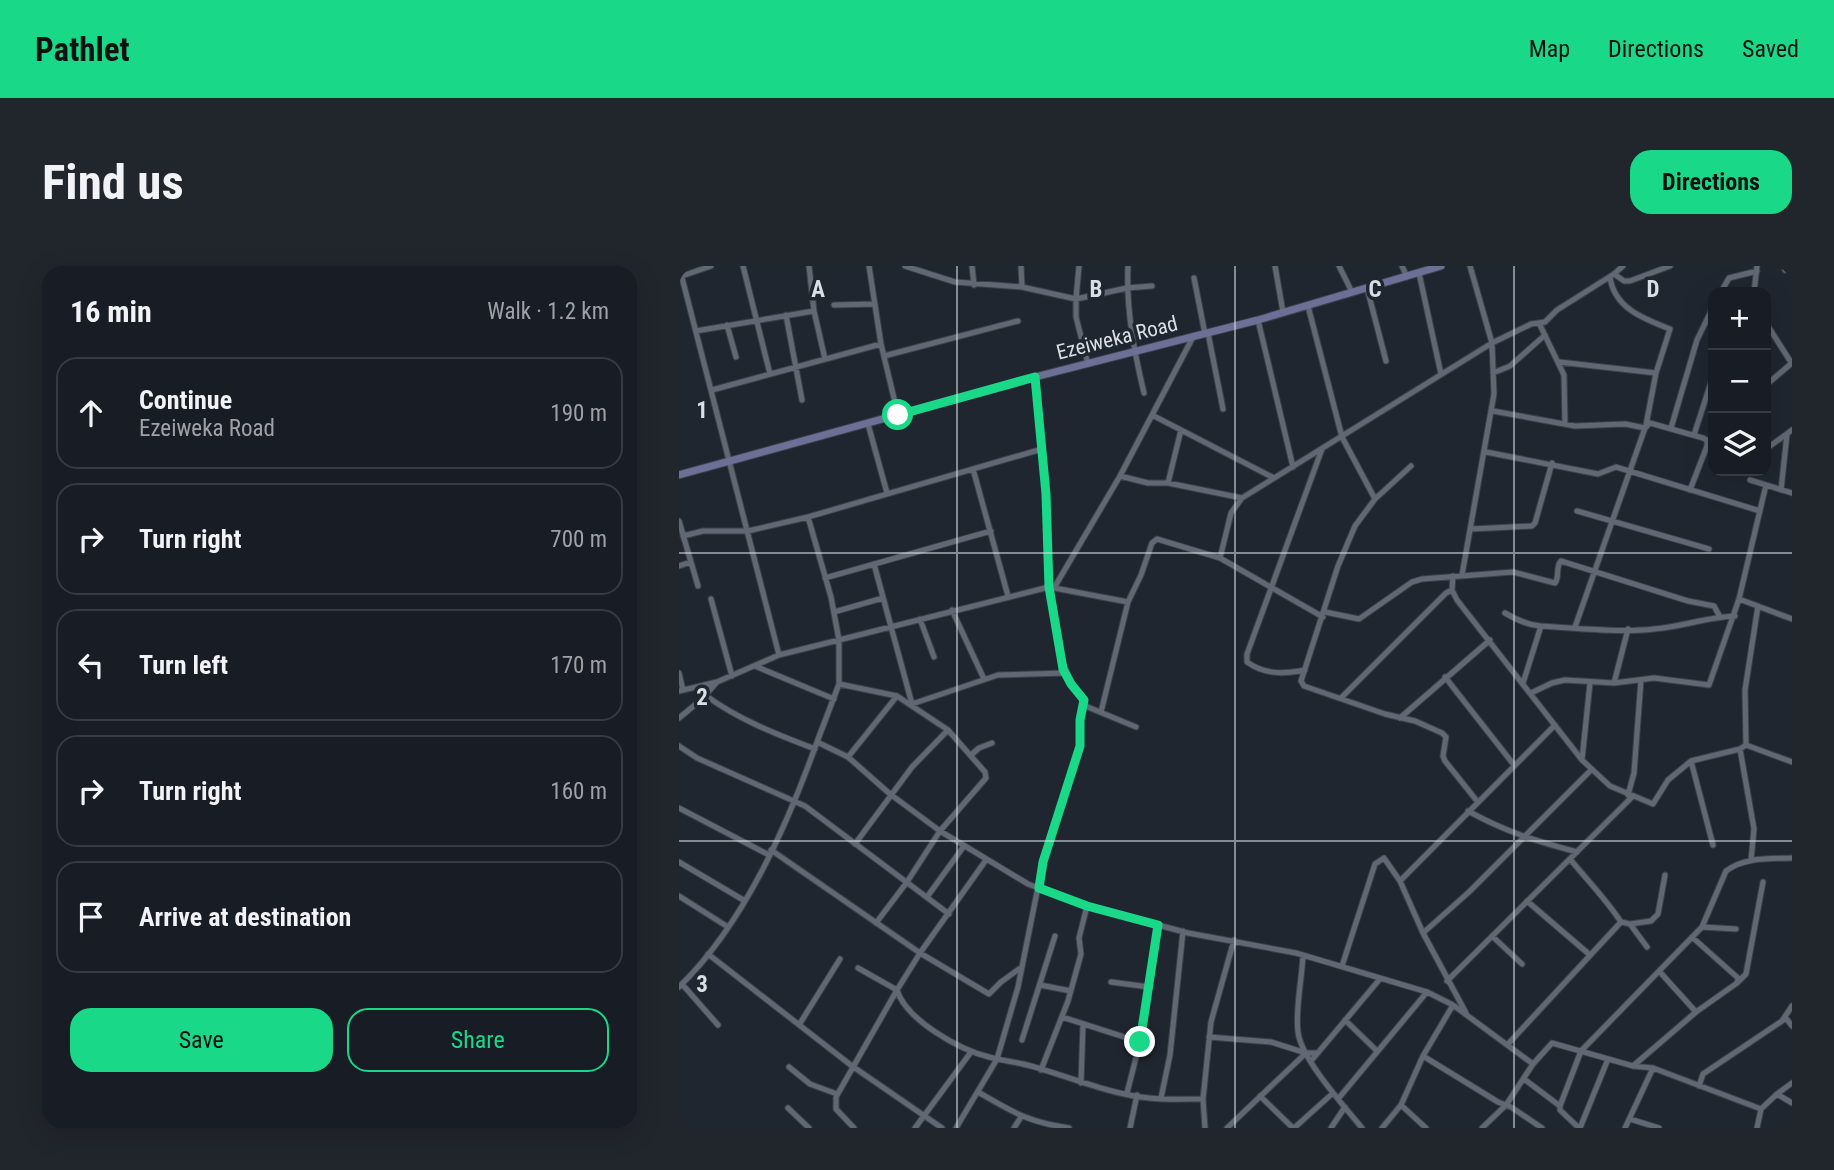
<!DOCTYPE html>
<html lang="en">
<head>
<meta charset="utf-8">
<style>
  :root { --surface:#181c24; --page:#21252c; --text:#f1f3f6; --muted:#9fa1a6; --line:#363a41; --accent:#19d989 }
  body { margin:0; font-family:"Roboto Condensed",sans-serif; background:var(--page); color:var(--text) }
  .controls { position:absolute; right:21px; top:21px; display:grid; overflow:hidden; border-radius:14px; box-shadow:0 7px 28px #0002 }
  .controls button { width:63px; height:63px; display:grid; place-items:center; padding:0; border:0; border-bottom:2px solid var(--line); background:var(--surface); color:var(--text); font:35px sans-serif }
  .stop { position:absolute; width:21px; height:21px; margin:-16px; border:5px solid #19d989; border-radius:50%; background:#fff }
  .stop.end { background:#19d989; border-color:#fff; box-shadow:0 2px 7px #0008 }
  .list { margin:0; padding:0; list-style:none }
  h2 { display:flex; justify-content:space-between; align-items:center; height:91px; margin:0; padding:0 28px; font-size:30px }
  h2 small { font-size:23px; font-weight:400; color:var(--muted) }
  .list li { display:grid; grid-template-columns:46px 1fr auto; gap:21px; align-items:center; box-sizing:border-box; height:112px; margin:0 14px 14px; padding:0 14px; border:2px solid var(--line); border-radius:21px }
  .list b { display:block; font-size:26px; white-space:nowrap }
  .list p { margin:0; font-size:23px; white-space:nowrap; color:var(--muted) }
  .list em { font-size:23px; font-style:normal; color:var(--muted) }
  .actions { display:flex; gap:14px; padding:21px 28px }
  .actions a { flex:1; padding:16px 0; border:2px solid var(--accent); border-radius:21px; text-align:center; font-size:24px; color:var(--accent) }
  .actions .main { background:var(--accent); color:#111 }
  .icon { flex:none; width:38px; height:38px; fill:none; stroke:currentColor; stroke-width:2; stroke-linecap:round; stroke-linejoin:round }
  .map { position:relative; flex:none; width:1113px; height:862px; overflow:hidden; border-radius:21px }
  header { display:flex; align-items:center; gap:42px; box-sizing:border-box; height:98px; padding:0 35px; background:var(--accent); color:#111 }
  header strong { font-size:33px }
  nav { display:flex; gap:38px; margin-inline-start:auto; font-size:24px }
  .intro { display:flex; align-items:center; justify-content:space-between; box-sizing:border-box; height:168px; padding:0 42px }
  h1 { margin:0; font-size:49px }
  .button { padding:18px 32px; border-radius:21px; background:var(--accent); color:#111; font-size:24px; font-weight:700 }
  main { display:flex; gap:42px; padding:0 42px }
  aside { flex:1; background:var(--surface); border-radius:21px; box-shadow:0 7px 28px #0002 }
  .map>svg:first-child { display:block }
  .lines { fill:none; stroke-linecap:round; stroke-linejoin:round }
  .minor-casing { stroke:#3c4149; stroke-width:7 }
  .secondary-casing { stroke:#3c4149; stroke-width:9 }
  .minor { stroke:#616874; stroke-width:5 }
  .secondary { stroke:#6c7097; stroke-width:7 }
  .route { stroke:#19d989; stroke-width:9 }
  .grid { fill:none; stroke:#dadee5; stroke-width:2; stroke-opacity:0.55 }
  .labels { text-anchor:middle; stroke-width:7; stroke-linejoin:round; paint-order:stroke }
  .street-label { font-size:21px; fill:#dadee5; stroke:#202630 }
  .grid-label { font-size:23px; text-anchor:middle; font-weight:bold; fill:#dadee5; stroke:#202630; stroke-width:7; stroke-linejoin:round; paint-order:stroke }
</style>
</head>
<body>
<header>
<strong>Pathlet</strong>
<nav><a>Map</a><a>Directions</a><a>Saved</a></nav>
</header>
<div class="intro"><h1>Find us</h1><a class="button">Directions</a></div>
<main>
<aside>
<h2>16 min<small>Walk · 1.2 km</small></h2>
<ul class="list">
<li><svg class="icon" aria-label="ahead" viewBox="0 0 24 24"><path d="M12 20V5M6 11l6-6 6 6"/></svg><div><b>Continue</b><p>Ezeiweka Road</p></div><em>190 m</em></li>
<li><svg class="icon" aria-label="right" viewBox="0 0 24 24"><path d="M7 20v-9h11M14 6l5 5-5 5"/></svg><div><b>Turn right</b></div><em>700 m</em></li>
<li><svg class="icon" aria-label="left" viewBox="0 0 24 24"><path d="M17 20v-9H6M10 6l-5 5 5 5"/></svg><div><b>Turn left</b></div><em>170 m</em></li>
<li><svg class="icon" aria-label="right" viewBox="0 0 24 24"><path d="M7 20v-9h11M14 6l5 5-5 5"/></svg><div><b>Turn right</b></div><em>160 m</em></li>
<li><svg class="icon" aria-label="arrive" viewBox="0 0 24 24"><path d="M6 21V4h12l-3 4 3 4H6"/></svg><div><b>Arrive at destination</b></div></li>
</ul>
<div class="actions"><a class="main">Save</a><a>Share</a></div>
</aside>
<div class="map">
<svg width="1113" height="862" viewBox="0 0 1113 862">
  <rect width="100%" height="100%" fill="#202630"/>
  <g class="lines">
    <g class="minor-casing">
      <path id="minor" d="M0,0L100,389L160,374V418L138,476L169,491L211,528L261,565L349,618L408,640L509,667L617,687L748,726L774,739L854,798
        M64,0L91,108
        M130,0L135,45L146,93
        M190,0L202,78L219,149
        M226,0L276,16L343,21L397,33V51L409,98
        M293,0L295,19
        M342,0L343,21
        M400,0L397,33L448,22L473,20
        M449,0C447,43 455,85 465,127
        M596,0L604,46
        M660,0L673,26
        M723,0L728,11
        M1106,4L1111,0
        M740,7L762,108
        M935,8L945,15H951L991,0
        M3,10L32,0
        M931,11C935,42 965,53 991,63L977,107L967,159
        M515,12L526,68
        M688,22L707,95
        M1042,26L1050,12L1078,5
        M1075,26L1078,0
        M155,39L196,38
        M629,40L663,171L696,233
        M107,49L123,134
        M579,54L614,201
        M860,57L885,109L886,158
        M1087,57L1113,98
        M48,59L57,91
        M17,65L135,45
        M529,67L544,143
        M205,90L339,55
        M880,96L977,107
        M814,107L831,100L866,69
        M1087,119L1113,97
        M33,124L202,78
        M814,145L896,160L946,158L966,162L971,157L1024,172L1028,174V180L1011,224
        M473,149L595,212
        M189,158L208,227
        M992,162L1018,74L1034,41
        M1015,169L1033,113
        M1087,183L1113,164
        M807,186L919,208L937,201L1081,245
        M732,200L696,233L676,260L659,300L622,415L625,420L706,448L736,455L763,467L767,471L764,490L766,495L798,535
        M294,203L329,330
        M441,210L469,217H489L563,232
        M1071,214L1113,227
        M489,217L502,164
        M1102,224L1108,168
        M898,245L1030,283
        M129,251L363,183
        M0,255L19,320
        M792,263L853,260L856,257L873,197
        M4,270L24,265H69L129,251L152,331L160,374L370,321L367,228L356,111
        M541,292L552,247L563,232L813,77L852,58L866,56L878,44L935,8L944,0
        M195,298L233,438L319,409L386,407
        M0,300L12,296
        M783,309L815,128L813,77L791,0
        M774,310L773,324L778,334L903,494L931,520L974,538L989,514L1012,495L1061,483L1067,479
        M146,312L312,265
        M375,322L441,210L514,71
        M32,333L53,410
        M1060,333L1113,353
        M273,344L305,413
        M155,346L204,332
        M646,346L680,353L733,316L743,313L834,306L876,317C881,311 876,301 882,295L1009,335L1035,340L1041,351
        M826,347C836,353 849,359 861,360C895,362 941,367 975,363C1002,361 1028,351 1056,350
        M241,353L255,391
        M896,361L966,162
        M76,400L155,433
        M626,404C605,408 586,409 568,396V388L643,183
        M0,407L4,424
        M766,411L835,499
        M844,417L862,360
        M935,417L949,363
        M160,418L218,430L269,464L233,501L176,578
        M0,425L38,416
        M852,427L873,417L886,414L935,417L975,412L1030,419L1060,333L1087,219
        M26,429C60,454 97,468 136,483
        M662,432L767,327L773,324
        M404,439L457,461
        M422,446L449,336L462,309L473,277L478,273L541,292L644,351
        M0,452L23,433L38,416L100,389
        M721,452L811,374
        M1067,479L1066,424L1079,340
        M1067,479L1113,496
        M0,480L18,492L126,540L270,648
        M1061,483L1075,563L1072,594
        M292,489L300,482L313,477
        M169,491L218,430
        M903,494L911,417
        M1012,495L1034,579
        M949,529L955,507L962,414
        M0,542L90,589
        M789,545C827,566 857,575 898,586
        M92,584L241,687L310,728L322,716L340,703
        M891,593C908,614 927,633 942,656
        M307,594L241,687L218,724C227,754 281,784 310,791C324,795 338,796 352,800C391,811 430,828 470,832C488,834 506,833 524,833
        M0,596L66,635
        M721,615L876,459
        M0,630L49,661
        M248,631L285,580
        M848,635L911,689
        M197,657L228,616L261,565L307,512L306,506L269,464
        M951,658L972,655L979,648L986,609
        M1023,661L1057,663
        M744,667L790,626L912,504
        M813,670L843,698
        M29,688L173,800L263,862
        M624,689C623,713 616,744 619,766C622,793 666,841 683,862
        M663,700L696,598L705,592L721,615L744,667L787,747
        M980,705L1017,746
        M768,715L953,531
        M432,716L470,721
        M1058,717L1067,708L1084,616
        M3,718L39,759
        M361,719L392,725
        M0,721C65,658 108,560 138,476
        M383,751L461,776
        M1106,751L1113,760
        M666,754L698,785
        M120,759L161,693
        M530,771L592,776L627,787H638
        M343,774L376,670
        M829,778L942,656L951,658L968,681
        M744,790L819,836L832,841L863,862
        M632,795L700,714
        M954,800L1017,746L1058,717L1059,712L1013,671
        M110,801L131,818L158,828
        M362,804L389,735L402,688L400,672L408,640
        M845,813L881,840V844L900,862
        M402,817L404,758
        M1020,820L1024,808L1103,755L1113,740
        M299,826C334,846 348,856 390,862
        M448,827L461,776L479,659
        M1098,828L1113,817
        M581,830L614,862
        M482,832L491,789L504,665
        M659,833L748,726
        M722,839L747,862
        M881,840L902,785L1023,661L1047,605C1065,591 1091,593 1113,592
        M109,842L130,862
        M951,853L980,862
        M175,862L157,843V831L218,724L179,702
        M236,862L292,786
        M277,862L318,793L339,721L364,596L401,480V454L405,434C377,403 377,360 370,321L449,336
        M335,862L342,851
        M451,862L458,829
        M526,862L524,833L532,756L555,674
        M548,862L627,787
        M615,862L654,827
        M652,862L666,841
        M703,862L722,839L744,790L774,739
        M803,862L827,839L854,798L873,777L954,800L974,802L1082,843
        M901,862L929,793
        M946,862L974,802
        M1078,862L1082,843L1098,828L1113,837"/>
    </g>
    <g class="secondary-casing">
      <path id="secondary" d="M0,209L356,111L579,54L762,0"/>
    </g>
    <use href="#minor" class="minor"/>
    <use href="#secondary" class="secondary"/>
  </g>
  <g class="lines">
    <path class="route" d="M219,149L356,111L367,228L370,321L384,403L392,418L405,434L401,454V480L364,596L360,622L408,640L479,659L461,776"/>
  </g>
  <path class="grid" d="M278,0V862M556,0V862M835,0V862M0,287H1113M0,575H1113"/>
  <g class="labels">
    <g class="street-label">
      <text transform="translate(438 72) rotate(-14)" y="7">Ezeiweka Road</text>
    </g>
  </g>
  <g class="grid-label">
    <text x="139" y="31">A</text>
    <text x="417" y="31">B</text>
    <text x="696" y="31">C</text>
    <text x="974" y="31">D</text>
    <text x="23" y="152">1</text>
    <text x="23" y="439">2</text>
    <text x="23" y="726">3</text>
  </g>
</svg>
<div class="controls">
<button>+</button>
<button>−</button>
<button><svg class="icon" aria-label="layers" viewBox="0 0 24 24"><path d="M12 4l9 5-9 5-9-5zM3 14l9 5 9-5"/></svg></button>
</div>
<div class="stop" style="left:219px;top:149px"></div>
<div class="stop end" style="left:461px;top:776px"></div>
</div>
</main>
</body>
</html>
